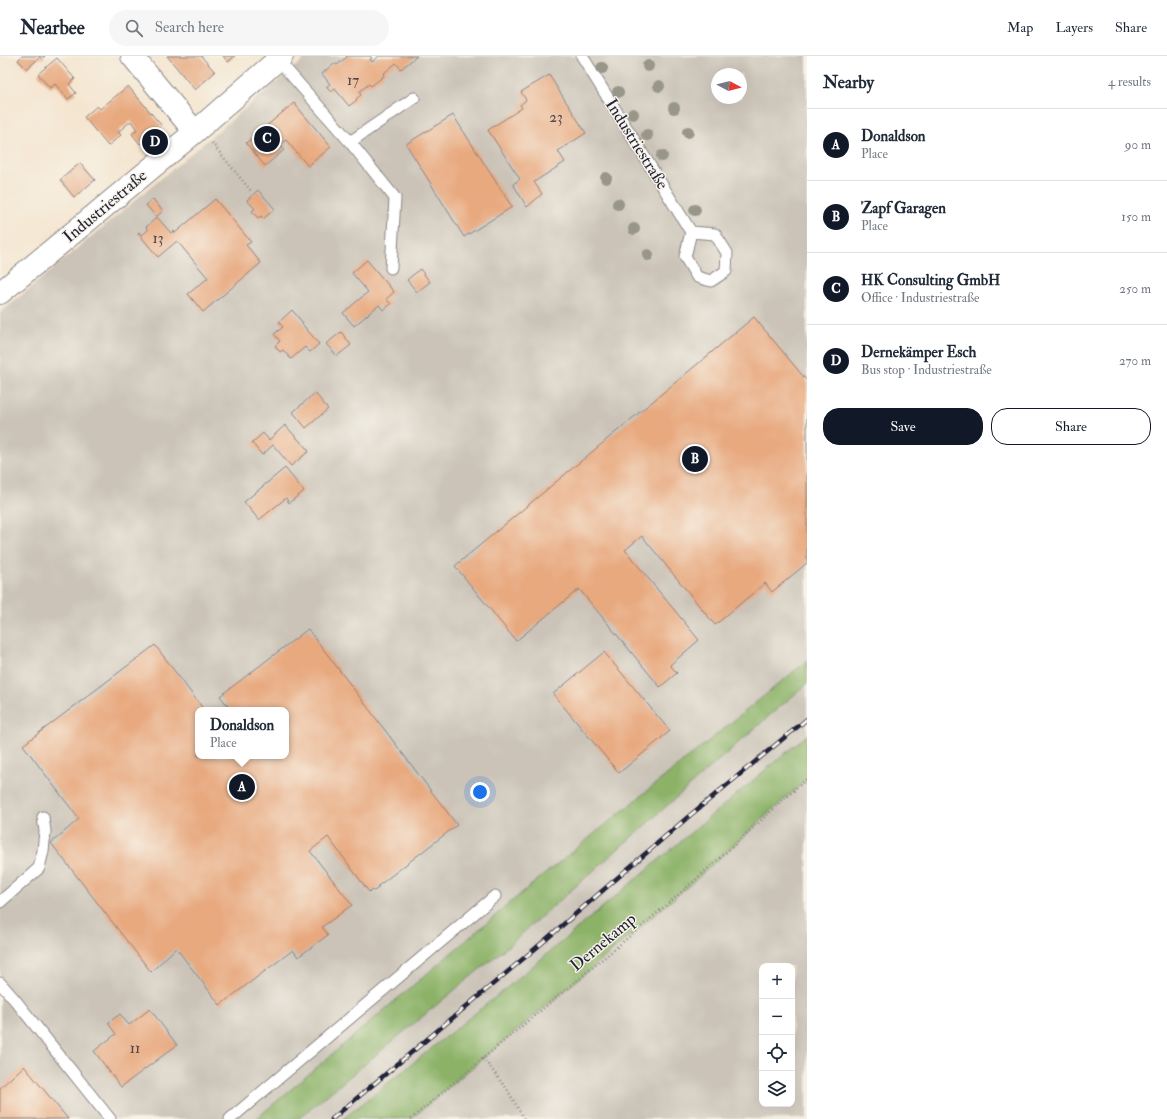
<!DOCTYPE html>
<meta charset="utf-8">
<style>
body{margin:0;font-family:"IM FELL Double Pica",serif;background:#f6f6f7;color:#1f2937}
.controls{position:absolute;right:12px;bottom:12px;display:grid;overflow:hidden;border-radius:8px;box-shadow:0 4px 16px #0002}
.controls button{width:36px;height:36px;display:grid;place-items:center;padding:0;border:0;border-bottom:1px solid #e0e1e3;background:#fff;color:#1f2937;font:20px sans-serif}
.compass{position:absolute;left:711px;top:12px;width:36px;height:36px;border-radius:50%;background:#fff;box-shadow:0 4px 16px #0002;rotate:97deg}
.you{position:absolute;left:480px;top:736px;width:14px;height:14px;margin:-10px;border:3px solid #fff;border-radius:50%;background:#1a73e8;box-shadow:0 0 0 6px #1a73e833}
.badge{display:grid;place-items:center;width:26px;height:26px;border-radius:50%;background:#111827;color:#fff;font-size:13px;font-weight:700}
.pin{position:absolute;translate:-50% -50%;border:2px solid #fff;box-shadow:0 1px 4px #0006}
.popup{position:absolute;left:195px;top:651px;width:94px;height:52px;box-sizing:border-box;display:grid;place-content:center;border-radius:8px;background:#fff;filter:drop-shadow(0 1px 3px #0005);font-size:13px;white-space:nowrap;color:#747a83}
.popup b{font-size:15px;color:#1f2937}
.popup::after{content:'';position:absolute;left:50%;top:100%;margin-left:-8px;border:8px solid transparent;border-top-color:#fff}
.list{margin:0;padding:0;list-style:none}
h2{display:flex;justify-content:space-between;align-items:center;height:52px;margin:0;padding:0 16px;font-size:17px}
h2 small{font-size:13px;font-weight:400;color:#747a83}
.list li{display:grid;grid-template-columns:26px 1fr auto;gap:12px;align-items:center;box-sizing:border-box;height:72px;padding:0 16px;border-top:1px solid #e0e1e3}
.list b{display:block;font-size:15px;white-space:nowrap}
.list p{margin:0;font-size:13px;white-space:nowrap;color:#747a83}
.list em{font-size:13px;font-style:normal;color:#747a83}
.actions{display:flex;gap:8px;padding:12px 16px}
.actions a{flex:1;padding:9px 0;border:1px solid #111827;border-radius:16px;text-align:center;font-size:14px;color:#111827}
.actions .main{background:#111827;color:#fff}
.icon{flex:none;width:22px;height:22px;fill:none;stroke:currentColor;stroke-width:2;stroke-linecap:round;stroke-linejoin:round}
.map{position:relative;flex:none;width:807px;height:1063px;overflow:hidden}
header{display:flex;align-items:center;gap:24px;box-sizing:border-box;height:56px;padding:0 20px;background:#fff;border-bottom:1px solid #e0e1e3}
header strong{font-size:19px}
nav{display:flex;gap:22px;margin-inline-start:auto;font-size:14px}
.search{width:280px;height:36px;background:#f6f6f7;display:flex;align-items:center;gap:10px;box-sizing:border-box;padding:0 14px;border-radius:22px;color:#747a83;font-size:15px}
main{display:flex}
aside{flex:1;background:#fff}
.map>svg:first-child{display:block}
</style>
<header>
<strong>Nearbee</strong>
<div class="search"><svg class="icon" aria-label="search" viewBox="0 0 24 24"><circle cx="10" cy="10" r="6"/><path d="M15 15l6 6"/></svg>Search here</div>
<nav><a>Map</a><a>Layers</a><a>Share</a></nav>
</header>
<main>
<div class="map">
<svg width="807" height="1063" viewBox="0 0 807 1063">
<rect width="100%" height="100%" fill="#f7f3e8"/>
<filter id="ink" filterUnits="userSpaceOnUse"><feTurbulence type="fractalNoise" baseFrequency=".025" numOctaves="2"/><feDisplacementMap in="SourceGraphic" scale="8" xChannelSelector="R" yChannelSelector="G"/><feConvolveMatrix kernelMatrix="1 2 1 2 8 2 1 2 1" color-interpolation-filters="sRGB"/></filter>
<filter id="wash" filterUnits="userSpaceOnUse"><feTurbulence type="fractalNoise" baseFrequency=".012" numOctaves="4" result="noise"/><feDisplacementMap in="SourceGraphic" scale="16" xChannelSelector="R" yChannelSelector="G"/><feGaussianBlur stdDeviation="0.9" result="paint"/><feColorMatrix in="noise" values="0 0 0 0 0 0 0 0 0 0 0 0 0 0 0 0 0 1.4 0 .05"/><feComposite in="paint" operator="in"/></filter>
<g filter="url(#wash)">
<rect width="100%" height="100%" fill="#f4e5cf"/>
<path fill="#cbc3b8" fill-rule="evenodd" d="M308,0H807V605L530,830L256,1063H0V257ZM717,18H741V42H717ZM198,654H286V700H198Z
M807,628V679L503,935L343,1063H298L508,890L770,659Z
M807,722V1063H411L483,1002ZM762,910H792V1048H762Z"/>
<path fill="#8cb267" stroke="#576a51" d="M807,605V628L770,659L508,890L298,1063H256L530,830Z
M807,679V723C772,754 738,786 703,817C608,901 508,980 411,1063H343L503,935Z"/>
<g id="blocks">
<path fill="#e8a97f" d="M22,0H45L42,3L40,1L27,13L18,4Z
M167,0H201L215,16L195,34Z
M223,0H235L228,6Z
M346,0H370L372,2L370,3L372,6L379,0H417L401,13L396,7L383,18L384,20L371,30L369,28L359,36L361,39L356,43L357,44L349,50L335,33L331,36L326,31L330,28L322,18L334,7L337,9L347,1Z
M57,2L75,23L69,28L76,37L68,43L55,28L50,32L38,18Z
M549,19L586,77L558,95L565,106L534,126L542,138L527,151L513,128L520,123L488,74L522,52L520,49L526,44L521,36Z
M128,30L162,70L140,88L132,78L137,74L131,65L118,76L121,79L108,90L84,61L97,50L100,53Z
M294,47L331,91L308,110L286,84L280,89L284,94L265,110L246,87Z
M453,59L512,151L464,181L406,88Z
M80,107L95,124L74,141L60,124Z
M258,134L275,153L263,163L261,160L258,162L252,155L255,153L247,144Z
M153,143L163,155L156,161L146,149Z
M215,143L251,186L246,189L261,207L203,256L188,238L208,222L177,185L158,201L138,177L139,176L142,179L148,174L146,171L157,161L171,177L174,175L175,177Z
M367,204L394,236L386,243L391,248L383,254L379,249L354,270L343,257L368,236L352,217Z
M420,213L430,226L417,236L407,224Z
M292,254L303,267L302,268L319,288L310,296L305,291L291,303L283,294L280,296L275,290L280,285L274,278L283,271L279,266Z
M754,261L807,325V507L772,536L765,527L715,569L642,480L625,494L699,584L670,609L677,617L660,631L579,533L516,585L455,510Z
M341,276L351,289L337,300L326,288Z
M315,337L328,353L306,372L293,356Z
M285,369L309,395L291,410L273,389L262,399L252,387L263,377L269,384Z
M285,412L304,435L289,447L286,442L259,464L244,446Z
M308,573L457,769L378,830V832L374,835L371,834L369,836L328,781L310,795L352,849L322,871L328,879L298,901L293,894L220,949L176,892L151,916L51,787L79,763L23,689L155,589L204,654H198V700H286V654H231L220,640Z
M604,596L670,675L619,717L553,638Z
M150,953L177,989L121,1031L94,995L116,978L108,967L120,958L129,969Z
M24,1010L68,1063H0V1032Z"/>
</g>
</g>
<g filter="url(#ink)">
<use href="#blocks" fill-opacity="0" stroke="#8b8485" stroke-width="1"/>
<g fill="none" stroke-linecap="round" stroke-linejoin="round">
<defs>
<path id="service" d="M582,0L691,176L685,201L697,221L711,225L726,215L727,197L715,178L691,176
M278,4L350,86L414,42
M350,86L395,142L391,212
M0,846L39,812L43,795L45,775L43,761
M0,927L15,944L110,1063
M230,1063L495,840"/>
<path id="minor" d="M132,0L195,76
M0,237L195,76L282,0"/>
</defs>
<use href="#service" stroke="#8b8485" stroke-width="13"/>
<use href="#minor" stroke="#8b8485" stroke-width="24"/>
<path stroke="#8b8485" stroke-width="2.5" stroke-dasharray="1 3" stroke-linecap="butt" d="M212,87L251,135
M483,1002L507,1033L524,1063
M411,1063C508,980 608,901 703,817C738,786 772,754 807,723"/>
<use href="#service" stroke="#fff" stroke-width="11"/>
<use href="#minor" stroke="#fff" stroke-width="22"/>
<defs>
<path id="rail" d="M332,1063L536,892L688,761L807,663"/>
</defs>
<use href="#rail" stroke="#22223b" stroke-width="4.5"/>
<use href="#rail" stroke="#f7f3e8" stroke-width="3" stroke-dasharray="9" stroke-linecap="butt"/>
</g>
<g fill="#989688">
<circle cx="648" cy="10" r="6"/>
<circle cx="602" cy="12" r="6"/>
<circle cx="659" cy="30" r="6"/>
<circle cx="618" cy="36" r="6"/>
<circle cx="674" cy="52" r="6"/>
<circle cx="633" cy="58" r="6"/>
<circle cx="688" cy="76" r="6"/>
<circle cx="647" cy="79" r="6"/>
<circle cx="662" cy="100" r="6"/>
<circle cx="606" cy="122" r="6"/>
<circle cx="618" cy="148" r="6"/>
<circle cx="695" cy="154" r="6"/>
<circle cx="634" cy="173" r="6"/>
<circle cx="648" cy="199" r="6"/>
</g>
</g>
<g text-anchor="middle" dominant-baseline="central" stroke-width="3" stroke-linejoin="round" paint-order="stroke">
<g font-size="15" fill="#54444c">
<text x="353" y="24">17</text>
<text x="556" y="61">23</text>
<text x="158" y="182">13</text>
<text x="135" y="992">11</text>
</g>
<g font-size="17" fill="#22223b" stroke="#f7f3e8">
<text transform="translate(637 88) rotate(58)">Industriestraße</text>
<text transform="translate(105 150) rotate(-40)">Industriestraße</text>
<text transform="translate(603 886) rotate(-40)">Dernekamp</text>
</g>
</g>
</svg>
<div class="controls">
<button>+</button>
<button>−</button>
<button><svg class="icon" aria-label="locate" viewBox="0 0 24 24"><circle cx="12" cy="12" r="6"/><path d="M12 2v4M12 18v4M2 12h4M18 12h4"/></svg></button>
<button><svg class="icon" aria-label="layers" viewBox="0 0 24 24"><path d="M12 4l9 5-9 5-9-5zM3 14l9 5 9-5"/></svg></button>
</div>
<svg class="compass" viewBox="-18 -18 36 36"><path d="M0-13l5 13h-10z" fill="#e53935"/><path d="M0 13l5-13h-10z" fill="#747a83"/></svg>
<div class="you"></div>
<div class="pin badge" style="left:242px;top:731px">A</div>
<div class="popup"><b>Donaldson</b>Place</div>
<div class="pin badge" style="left:695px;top:403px">B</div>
<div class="pin badge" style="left:267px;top:83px">C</div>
<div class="pin badge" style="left:155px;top:86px">D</div>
</div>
<aside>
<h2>Nearby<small>4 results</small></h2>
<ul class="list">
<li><span class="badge">A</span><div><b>Donaldson</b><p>Place</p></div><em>90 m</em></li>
<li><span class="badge">B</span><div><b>Zapf Garagen</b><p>Place</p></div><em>150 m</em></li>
<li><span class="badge">C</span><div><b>HK Consulting GmbH</b><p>Office · Industriestraße</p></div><em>250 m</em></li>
<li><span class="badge">D</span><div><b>Dernekämper Esch</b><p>Bus stop · Industriestraße</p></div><em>270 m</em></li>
</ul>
<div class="actions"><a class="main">Save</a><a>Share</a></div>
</aside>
</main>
